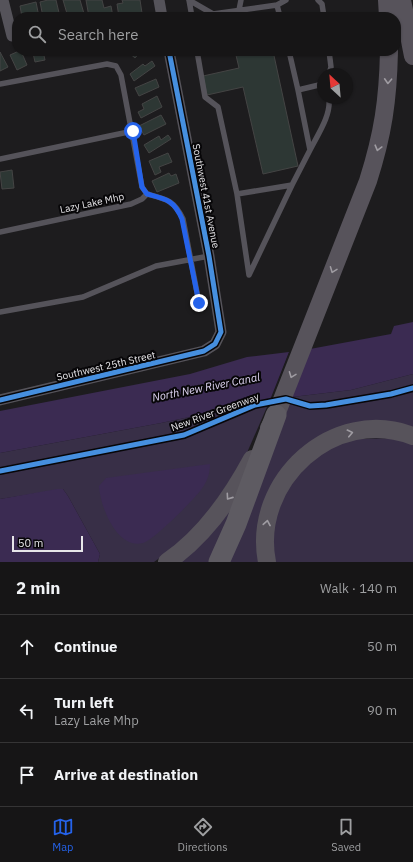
<!DOCTYPE html>
<meta charset="utf-8">
<style>
body{margin:0;font-family:"IBM Plex Sans",sans-serif;background:#1f1e1f;color:#f1f3f6}
.compass{position:absolute;left:317px;top:68px;width:36px;height:36px;border-radius:50%;background:#161516;box-shadow:0 1px 3px #0004;rotate:334deg}
.scale{position:absolute;left:12px;bottom:10px;width:71px;box-sizing:border-box;padding-left:4px;border:2px solid #e7e6e9;border-top:0;font-size:11px;line-height:14px;white-space:nowrap;color:#e7e6e9;-webkit-text-stroke:3px #070608;paint-order:stroke}
.stop{position:absolute;width:12px;height:12px;margin:-9px;border:3px solid #2563eb;border-radius:50%;background:#fff}
.stop.end{background:#2563eb;border-color:#fff;box-shadow:0 1px 4px #0008}
.list{margin:0;padding:0;list-style:none}
h2{display:flex;justify-content:space-between;align-items:center;height:52px;margin:0;padding:0 16px;font-size:17px}
h2 small{font-size:13px;font-weight:400;color:#9e9fa1}
.list li{display:grid;grid-template-columns:26px 1fr auto;gap:12px;align-items:center;box-sizing:border-box;height:64px;padding:0 16px;border-top:1px solid #353435}
.list b{display:block;font-size:15px;white-space:nowrap}
.list p{margin:0;font-size:13px;white-space:nowrap;color:#9e9fa1}
.list em{font-size:13px;font-style:normal;color:#9e9fa1}
.icon{flex:none;width:22px;height:22px;fill:none;stroke:currentColor;stroke-width:2;stroke-linecap:round;stroke-linejoin:round}
.map{position:relative;flex:none;width:413px;height:562px;overflow:hidden}
.search{position:absolute;background:#161516;box-shadow:0 1px 3px #0004;left:12px;right:12px;top:12px;height:44px;display:flex;align-items:center;gap:10px;box-sizing:border-box;padding:0 14px;border-radius:16px;color:#9e9fa1;font-size:15px}
.sheet{height:244px;background:#161516}
nav{display:flex;justify-content:space-around;align-items:center;box-sizing:border-box;height:56px;border-top:1px solid #353435;background:#161516;font-size:11px;color:#9e9fa1}
nav a{display:grid;justify-items:center;gap:2px}
nav .on{color:#2563eb}
.map>svg:first-child{display:block}
</style>
<div class="map">
<svg width="413" height="562" viewBox="0 0 413 562">
<rect width="100%" height="100%" fill="#1d1c1e"/>
<path fill="#382f47" d="M413,374V427L401,424L297,454L264,562H225L292,397L351,390Z
M270,400L246,455L208,514L176,546L154,562H98L100,554L68,496L63,489L0,499V453L161,423Z
M413,438V562H273L270,535L288,479L338,439Z
M237,494L212,562H171Z"/>
<path fill="#3b2b52" d="M413,322V374L351,390L292,397L310,349L391,334L394,326Z
M289,352L270,400L161,423L0,453V411L190,374L247,357Z
M210,464C210,472 208,480 203,487C197,497 154,540 143,543C117,550 100,506 99,486L106,478Z
M57,489H63L68,496L100,554L98,562H0V499Z"/>
<path fill="#1d1c1e" d="M290,350L291,353L272,400L270,402Z"/>
<path fill="#2d3734" stroke="#444" d="M48,0H56L60,17H43L40,2Z
M63,0H80L85,17H68Z
M86,0H102L104,8L111,6L113,17H89Z
M122,0H140L142,13L119,17L117,4L123,3Z
M36,2L39,17H22L20,6Z
M19,51H21L27,65L17,70L10,55Z
M38,51H43L45,60L35,62L33,53Z
M92,51H101V53H92Z
M130,51H141L135,58L128,52Z
M235,51H273L298,166L263,174L243,87L207,95L203,76L239,68Z
M0,52L8,67L0,71Z
M152,61L155,66L134,81L130,74L143,64L145,66Z
M156,79L159,87L139,96L135,88Z
M157,96L162,107L141,118L138,112L144,109L142,104Z
M161,115L166,124L144,135L139,126Z
M168,135L171,139L149,153L144,145L159,136L161,140Z
M168,153L172,162L159,167L161,172L155,175L149,161Z
M12,170L14,188L2,189L0,172Z
M169,173L171,176L176,174L179,183L157,192L152,181Z"/>
<g fill="none" stroke-linecap="round" stroke-linejoin="round">
<path stroke="#55535a" stroke-width="5.5" d="M189,0L213,14L277,5L286,0
M189,0L192,17
M318,0L322,4L324,17
M277,5L280,17
M239,10L241,0
M197,51L205,97L218,107L237,194L292,185L310,150L298,90L323,84
M289,51L298,90
M329,51L331,67L329,74
M0,84L107,64L116,66L121,75L142,187L147,194
M310,150C318,134 331,116 329,98
M0,159L133,131
M237,194L249,275L292,185
M0,232L131,204L142,199L147,194C166,199 174,200 183,219L199,303
M0,312L83,297L156,266L209,256"/>
<path stroke="#55535a" stroke-width="11" d="M3,0L12,36
M159,0L162,17
M0,400L204,351L215,344L221,332L209,256L169,51"/>
<path stroke="#57535b" stroke-width="18" d="M387,0L388,17
M402,0L413,56
M269,428L276,415L368,181C383,134 388,100 389,51
M167,562C204,537 231,498 252,459
M267,562C251,481 334,405 413,436"/>
<path stroke="#5e5b62" stroke-width="21" d="M219,562L236,524L276,415"/>
<defs>
<path id="cycleway" d="M0,400L204,351L215,344L221,332L209,256L169,51
M0,471L184,435L255,405L286,399L310,406L326,405L391,394L413,388"/>
</defs>
<use href="#cycleway" stroke="#070608" stroke-width="8"/>
<use href="#cycleway" stroke="#468fdf" stroke-width="5"/>
</g>
<defs><path id="oneway-chevron" d="M-2-3.5L2.5 0L-2 3.5" fill="none" stroke-width="1.6" stroke-linecap="round" stroke-linejoin="round"/></defs>
<g stroke="#9f9ca2">
<use href="#oneway-chevron" transform="translate(388 81) rotate(93)"/>
<use href="#oneway-chevron" transform="translate(378 148) rotate(105)"/>
<use href="#oneway-chevron" transform="translate(333 270) rotate(111)"/>
<use href="#oneway-chevron" transform="translate(292 375) rotate(111)"/>
<use href="#oneway-chevron" transform="translate(350 433) rotate(-13)"/>
<use href="#oneway-chevron" transform="translate(229 497) rotate(125)"/>
<use href="#oneway-chevron" transform="translate(267 523) rotate(-80)"/>
</g>
<g fill="none" stroke-linecap="round" stroke-linejoin="round">
<path stroke="#2563eb" stroke-width="5" d="M133,131L142,187L147,194C166,199 174,200 182,219L199,303"/>
</g>
<g text-anchor="middle" dominant-baseline="central" stroke-width="4" stroke-linejoin="round" paint-order="stroke">
<g font-size="10" fill="#e7e6e9" stroke="#070608">
<text transform="translate(206 196) rotate(79)">Southwest 41st Avenue</text>
<text transform="translate(92 203) rotate(-12)">Lazy Lake Mhp</text>
<text transform="translate(106 366) rotate(-13)">Southwest 25th Street</text>
<text transform="translate(215 412) rotate(-20)">New River Greenway</text>
</g>
<g font-size="11" font-style="italic" fill="#e0d6f4" stroke="#070608">
<text transform="translate(206 387) rotate(-11)">North New River Canal</text>
</g>
</g>
</svg>
<svg class="compass" viewBox="-18 -18 36 36"><path d="M0-13l5 13h-10z" fill="#e53935"/><path d="M0 13l5-13h-10z" fill="#9e9fa1"/></svg>
<div class="scale">50 m</div>
<div class="stop" style="left:133px;top:131px"></div>
<div class="stop end" style="left:199px;top:303px"></div>
<div class="search"><svg class="icon" aria-label="search" viewBox="0 0 24 24"><circle cx="10" cy="10" r="6"/><path d="M15 15l6 6"/></svg>Search here</div>
</div>
<section class="sheet">
<h2>2 min<small>Walk · 140 m</small></h2>
<ul class="list">
<li><svg class="icon" aria-label="ahead" viewBox="0 0 24 24"><path d="M12 20V5M6 11l6-6 6 6"/></svg><div><b>Continue</b></div><em>50 m</em></li>
<li><svg class="icon" aria-label="left" viewBox="0 0 24 24"><path d="M17 20v-9H6M10 6l-5 5 5 5"/></svg><div><b>Turn left</b><p>Lazy Lake Mhp</p></div><em>90 m</em></li>
<li><svg class="icon" aria-label="arrive" viewBox="0 0 24 24"><path d="M6 21V4h12l-3 4 3 4H6"/></svg><div><b>Arrive at destination</b></div></li>
</ul>
</section>
<nav>
<a class="on"><svg class="icon" aria-label="map" viewBox="0 0 24 24"><path d="M3 6l6-2 6 2 6-2v14l-6 2-6-2-6 2zM9 4v14M15 6v14"/></svg>Map</a>
<a><svg class="icon" aria-label="directions" viewBox="0 0 24 24"><path d="M12 3l9 9-9 9-9-9zM9 14v-3h6M13 9l2 2-2 2"/></svg>Directions</a>
<a><svg class="icon" aria-label="saved" viewBox="0 0 24 24"><path d="M7 4h10v16l-5-4-5 4z"/></svg>Saved</a>
</nav>
